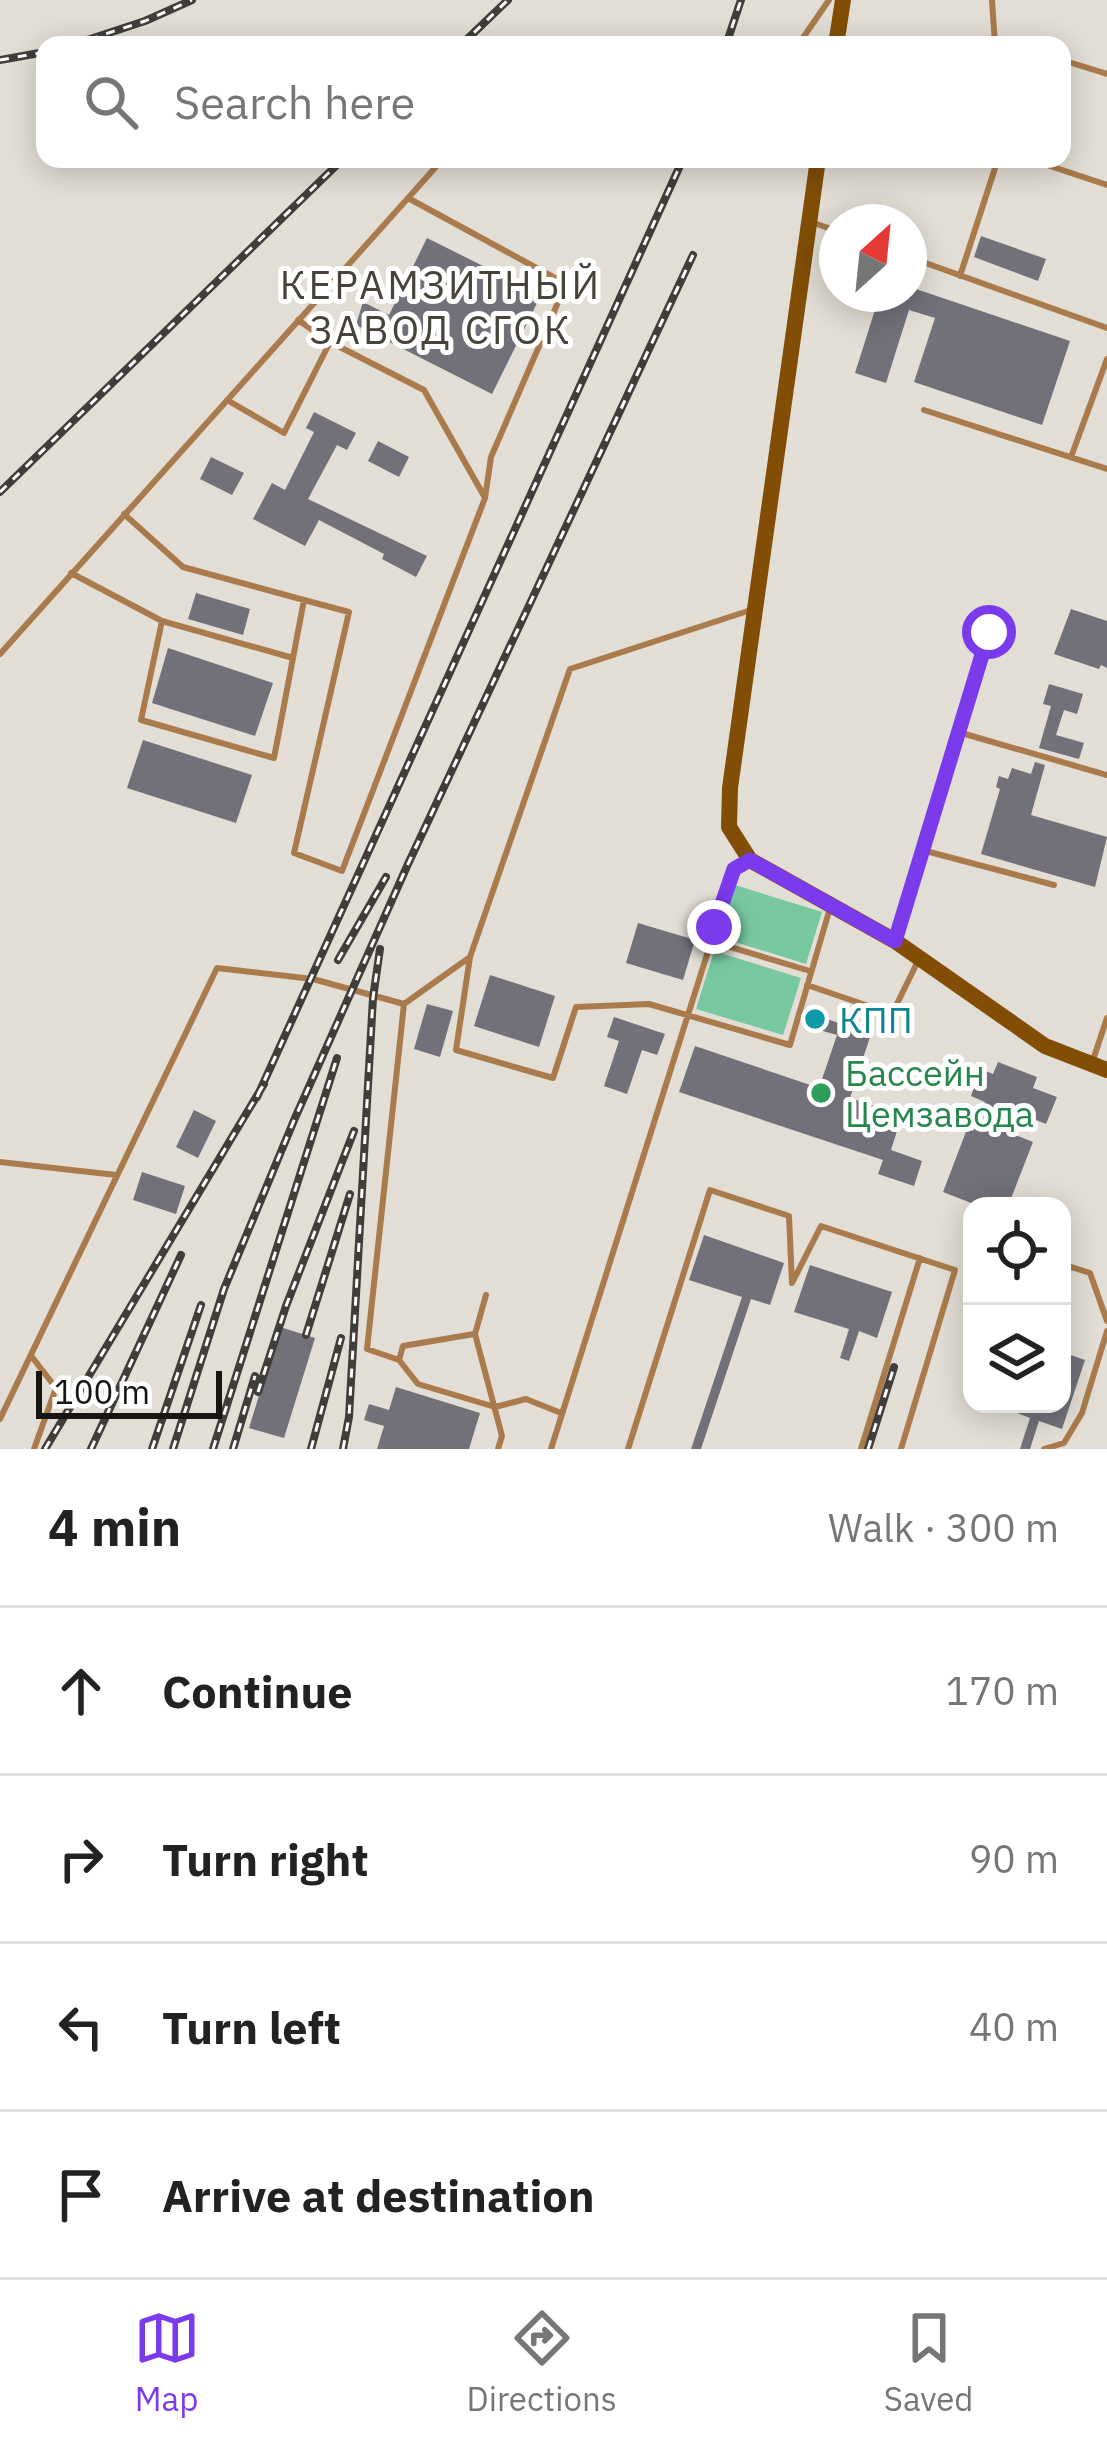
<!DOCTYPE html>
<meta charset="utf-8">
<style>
body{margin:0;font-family:"IBM Plex Sans",sans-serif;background:#f2f2f2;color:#222}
.controls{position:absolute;right:36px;bottom:36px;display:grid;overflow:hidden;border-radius:24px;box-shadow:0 6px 30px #0003}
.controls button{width:108px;height:108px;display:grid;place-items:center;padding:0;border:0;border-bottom:3px solid #e0e0e0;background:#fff;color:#222;font:60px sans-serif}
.compass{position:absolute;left:819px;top:204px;width:108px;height:108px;border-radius:50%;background:#fff;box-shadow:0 6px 30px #0003;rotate:27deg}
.scale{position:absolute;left:36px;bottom:30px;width:186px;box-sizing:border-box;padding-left:12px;border:6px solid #171512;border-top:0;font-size:33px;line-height:42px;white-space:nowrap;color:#171512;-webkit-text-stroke:9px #fff;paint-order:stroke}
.stop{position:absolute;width:36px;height:36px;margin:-27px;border:9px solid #7c3aed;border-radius:50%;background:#fff}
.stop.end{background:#7c3aed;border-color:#fff;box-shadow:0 3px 12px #0008}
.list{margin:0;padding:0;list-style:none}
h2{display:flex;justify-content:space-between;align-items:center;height:156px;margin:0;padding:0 48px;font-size:51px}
h2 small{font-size:39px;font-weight:400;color:#767676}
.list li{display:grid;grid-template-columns:78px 1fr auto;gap:36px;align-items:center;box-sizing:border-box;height:168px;padding:0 48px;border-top:3px solid #e0e0e0}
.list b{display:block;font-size:45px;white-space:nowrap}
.list em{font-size:39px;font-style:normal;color:#767676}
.icon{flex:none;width:66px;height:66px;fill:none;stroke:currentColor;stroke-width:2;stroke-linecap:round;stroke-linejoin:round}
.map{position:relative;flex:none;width:1107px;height:1449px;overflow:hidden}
.search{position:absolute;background:#fff;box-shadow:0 6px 30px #0003;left:36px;right:36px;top:36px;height:132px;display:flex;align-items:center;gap:30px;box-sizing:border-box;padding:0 42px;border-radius:24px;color:#767676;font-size:45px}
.sheet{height:828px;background:#fff}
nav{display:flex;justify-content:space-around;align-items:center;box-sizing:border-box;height:168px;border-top:3px solid #e0e0e0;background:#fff;font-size:33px;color:#767676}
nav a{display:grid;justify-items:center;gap:6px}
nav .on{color:#7c3aed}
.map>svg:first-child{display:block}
</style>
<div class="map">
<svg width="1107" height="1449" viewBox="0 0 1107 1449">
<rect width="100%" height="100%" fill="#e2ded5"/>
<path fill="#77c79f" d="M735,885L822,912L806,964L719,937Z
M714,951L801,978L783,1035L696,1009Z"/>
<path fill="#727079" d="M981,236L1046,259L1038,281L974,257Z
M427,238L541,295L492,394L356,325L363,302L389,315Z
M909,272L920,276L916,289L1070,341L1042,425L914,382L935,318L909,310L886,383L855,373L880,294H909Z
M314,412L356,433L347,450L337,445L308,499L427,556L416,577L382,559L384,554L319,520L305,546L253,519L272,483L285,490L314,432L306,428Z
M378,441L409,457L399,477L368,461Z
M211,457L244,473L232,495L200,479Z
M196,593L250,609L243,635L188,619Z
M1071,609L1107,621V668L1101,665L1099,669L1054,654Z
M168,648L273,683L255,736L152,703Z
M1049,684L1083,694L1077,714L1064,710L1056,735L1084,743L1079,759L1039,748L1051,706L1043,704Z
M143,740L252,775L236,823L127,788Z
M1035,762L1045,765L1031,815L1107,837L1095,887L981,854L1000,789L996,787L999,776L1008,779L1012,768L1031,774Z
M638,923L695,940L683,980L626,963Z
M490,975L555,996L539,1047L474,1026Z
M427,1004L453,1011L440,1057L414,1049Z
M809,1008L826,1013L824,1018L871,1034L850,1098L902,1115L891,1150L922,1161L914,1186L878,1174L883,1160L679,1092L695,1046L819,1088L837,1035L805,1026Z
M614,1017L665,1034L657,1055L642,1050L627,1094L604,1086L619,1041L607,1037Z
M998,1062L1037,1077L1033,1088L1057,1097L1046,1124L1006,1108L998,1128L1033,1142L1008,1206H979L943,1192L967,1129L973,1131L985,1102L971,1096L981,1069L993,1074Z
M194,1110L216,1121L198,1158L176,1147Z
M142,1172L185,1186L176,1214L133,1200Z
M704,1235L784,1263L770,1305L751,1299L701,1449H691L742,1297L689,1280Z
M810,1265L892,1292L877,1338L859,1331L849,1361L840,1358L849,1329L794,1312Z
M280,1327L315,1338L284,1438L249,1428Z
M1062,1352L1085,1360L1062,1429L1039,1421L1030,1449H1020L1030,1418L994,1404H1062Z
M396,1387L480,1413L469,1449H377L384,1426L364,1420L369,1404L389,1410Z"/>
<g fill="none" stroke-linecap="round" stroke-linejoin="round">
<path stroke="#a97b4c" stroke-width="6" d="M992,0L995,45
M997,39L1016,45
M798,45L829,0
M1062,60L1107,74
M1029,159L1107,185
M811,222L837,231
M909,257L1107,328
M960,276L998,159
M298,320L330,342L424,390L484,496
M227,400L284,433L330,342
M924,410L1107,469
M1071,457L1107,359
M71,573L162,621L141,720L274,758L304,600L183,567L124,514
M304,600L349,612L294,853L342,871L485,498L491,457L566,284L408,198
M162,621L293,658
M0,654L443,159
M958,732L1107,775
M922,850L1054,885
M896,937L989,632
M710,941L810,971
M470,957L456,1050L553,1078L576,1007L649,1004L790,1045L830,908
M807,985L892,1014L917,963
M404,1004L367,1349L399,1360L418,1384L495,1407L526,1399L561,1413
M1093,1060L1107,1018
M0,1162L116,1175
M1062,1264L1090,1273L1107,1321
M486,1295L475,1334L502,1436L498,1449
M32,1357L56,1388L34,1449
M399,1360L403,1346L474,1334
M0,1419L217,968L313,979L404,1004L470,957L570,669L751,610
M551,1449L734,869L750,860
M628,1449L710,1190L789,1216L792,1283L821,1226L955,1270L901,1449
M861,1449L920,1258
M1044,1449L1064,1443L1082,1413L1107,1331"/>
<path stroke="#824e06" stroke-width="16" d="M836,45L843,0
M818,159L730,788L729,827L750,860L895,941L1045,1046L1107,1070"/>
<defs>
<path id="rail" d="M72,45L145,21L192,0
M461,45L508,0
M726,45L741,0
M0,60L45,52
M0,492L343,159
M338,960L386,877
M257,1097L683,159
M306,1335L350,1194
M258,1392L286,1306L354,1131
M45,1449L264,1084
M91,1449L181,1255
M152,1449L201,1305
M173,1449L224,1289L295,1118L408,864L693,255
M213,1449L337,1058
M233,1449L255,1376
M311,1449L341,1338
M343,1449L349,1417L373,998L380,949
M868,1449L894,1367"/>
</defs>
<use href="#rail" stroke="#403e3a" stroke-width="8"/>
<use href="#rail" stroke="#fff" stroke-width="3" stroke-dasharray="9" stroke-linecap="butt"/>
</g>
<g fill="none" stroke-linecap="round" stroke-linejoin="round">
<path stroke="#7c3aed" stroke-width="15" d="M714,927L734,869L750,860L895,941L989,632"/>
</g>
<circle fill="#0f9aa8" stroke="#fff" stroke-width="4.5" cx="815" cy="1019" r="12"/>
<circle fill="#2e9e5b" stroke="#fff" stroke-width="4.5" cx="821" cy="1093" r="12"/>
<g text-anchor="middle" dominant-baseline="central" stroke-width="10" stroke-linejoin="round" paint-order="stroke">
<g font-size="36" fill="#0d838f" stroke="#fff" text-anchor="start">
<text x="839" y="1019">КПП</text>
</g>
<g font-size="36" fill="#27864d" stroke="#fff" text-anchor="start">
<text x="845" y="1072">Бассейн<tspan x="845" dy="41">Цемзавода</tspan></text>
</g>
<g font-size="39" letter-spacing="3" fill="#47433b" stroke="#fff">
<text x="441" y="284">КЕРАМЗИТНЫЙ<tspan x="441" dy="45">ЗАВОД СГОК</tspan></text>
</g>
</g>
</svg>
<div class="controls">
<button><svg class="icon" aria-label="locate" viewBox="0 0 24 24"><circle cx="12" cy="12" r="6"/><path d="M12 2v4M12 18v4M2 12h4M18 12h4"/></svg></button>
<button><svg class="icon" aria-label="layers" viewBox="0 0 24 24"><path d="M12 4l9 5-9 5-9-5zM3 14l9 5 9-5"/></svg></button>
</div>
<svg class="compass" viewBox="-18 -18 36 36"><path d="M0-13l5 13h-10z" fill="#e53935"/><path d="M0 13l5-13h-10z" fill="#767676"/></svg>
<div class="scale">100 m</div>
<div class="stop" style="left:989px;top:632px"></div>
<div class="stop end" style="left:714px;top:927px"></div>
<div class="search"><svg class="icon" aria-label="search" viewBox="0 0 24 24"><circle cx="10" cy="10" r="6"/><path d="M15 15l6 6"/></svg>Search here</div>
</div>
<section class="sheet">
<h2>4 min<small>Walk · 300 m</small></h2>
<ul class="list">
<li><svg class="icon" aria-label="ahead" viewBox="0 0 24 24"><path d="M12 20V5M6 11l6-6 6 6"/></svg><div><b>Continue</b></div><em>170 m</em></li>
<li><svg class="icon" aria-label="right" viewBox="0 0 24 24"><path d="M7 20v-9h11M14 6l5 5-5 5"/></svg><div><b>Turn right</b></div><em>90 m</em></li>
<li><svg class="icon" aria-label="left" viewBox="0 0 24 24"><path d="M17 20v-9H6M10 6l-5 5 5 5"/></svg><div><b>Turn left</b></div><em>40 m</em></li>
<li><svg class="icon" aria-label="arrive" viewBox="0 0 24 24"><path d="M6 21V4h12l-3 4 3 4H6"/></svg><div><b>Arrive at destination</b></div></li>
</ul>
</section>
<nav>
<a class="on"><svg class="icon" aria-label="map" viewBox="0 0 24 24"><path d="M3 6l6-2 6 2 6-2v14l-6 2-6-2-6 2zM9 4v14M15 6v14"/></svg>Map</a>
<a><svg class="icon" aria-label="directions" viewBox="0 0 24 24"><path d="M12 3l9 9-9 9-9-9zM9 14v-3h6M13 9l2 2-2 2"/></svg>Directions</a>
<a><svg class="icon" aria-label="saved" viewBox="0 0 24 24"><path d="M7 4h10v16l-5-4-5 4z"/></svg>Saved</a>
</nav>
